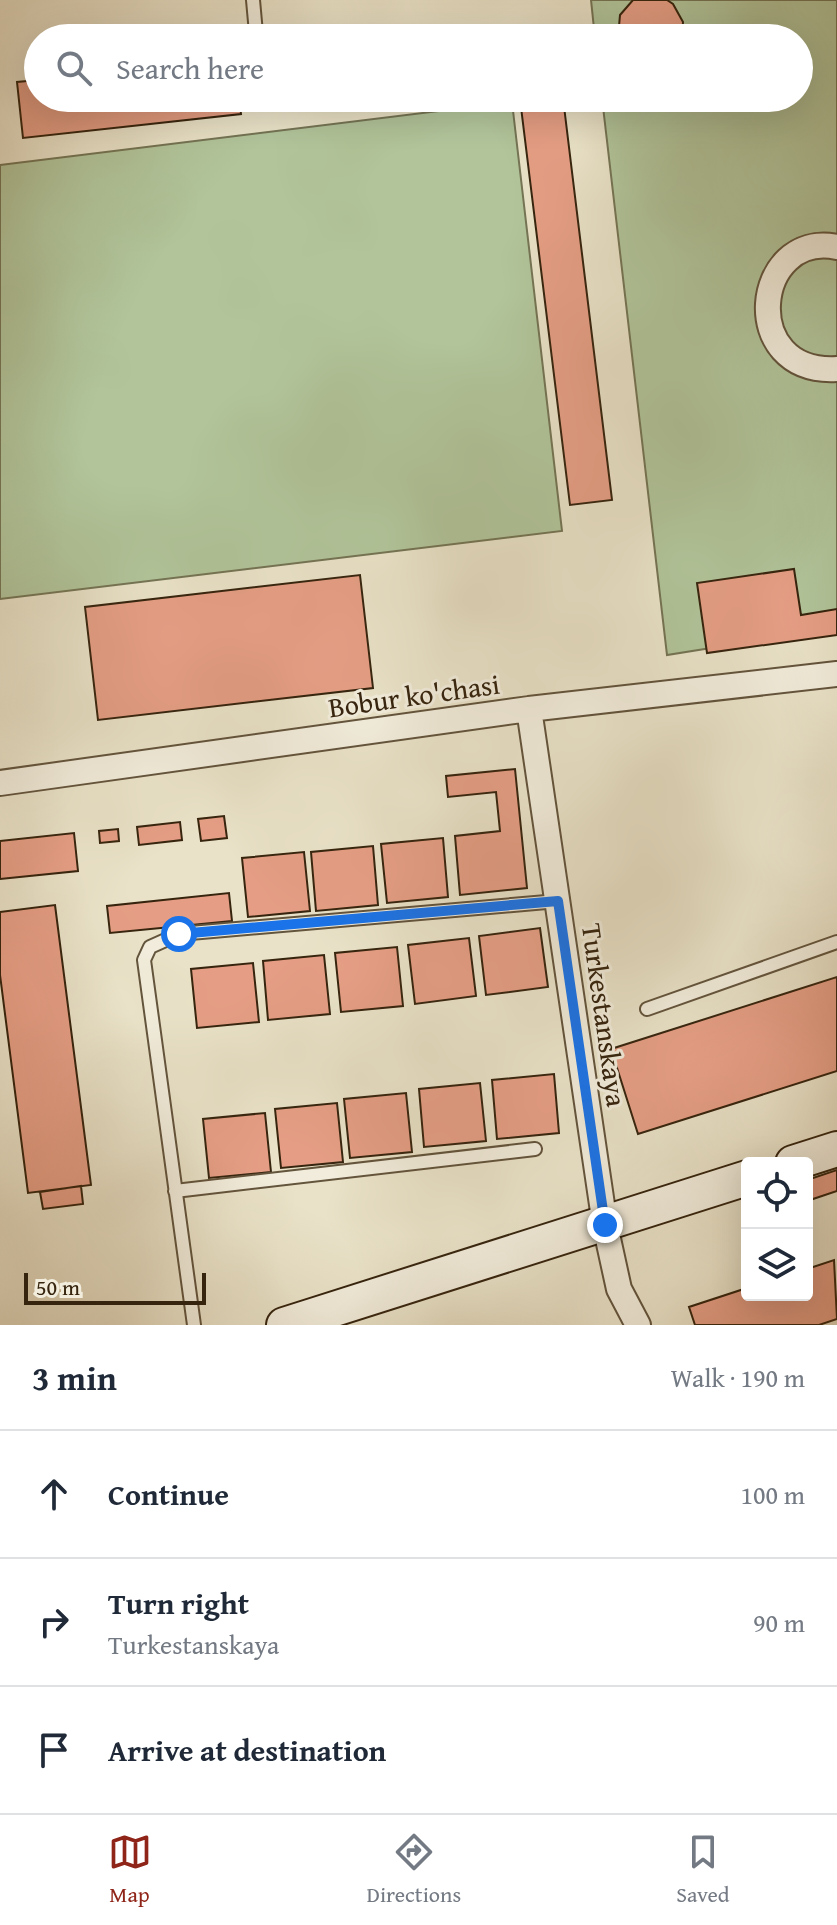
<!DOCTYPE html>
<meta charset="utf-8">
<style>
body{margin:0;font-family:"Gentium Book Plus",serif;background:#f2f2f3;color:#1f2937}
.controls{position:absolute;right:24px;bottom:24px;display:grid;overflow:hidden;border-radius:8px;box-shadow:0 8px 32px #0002}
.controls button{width:72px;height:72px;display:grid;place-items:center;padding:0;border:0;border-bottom:2px solid #e0e1e3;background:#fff;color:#1f2937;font:40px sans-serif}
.scale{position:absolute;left:24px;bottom:20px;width:182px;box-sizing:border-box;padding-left:8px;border:4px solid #36240e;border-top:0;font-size:22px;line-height:28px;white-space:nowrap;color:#36240e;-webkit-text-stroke:6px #f1ecdb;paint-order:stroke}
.stop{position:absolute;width:24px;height:24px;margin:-18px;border:6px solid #1a73e8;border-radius:50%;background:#fff}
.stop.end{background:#1a73e8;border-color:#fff;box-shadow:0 2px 8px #0008}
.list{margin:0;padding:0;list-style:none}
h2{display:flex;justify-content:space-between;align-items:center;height:104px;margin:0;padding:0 32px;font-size:34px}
h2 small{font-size:26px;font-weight:400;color:#747a83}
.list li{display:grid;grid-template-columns:52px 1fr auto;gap:24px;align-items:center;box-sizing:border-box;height:128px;padding:0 32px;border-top:2px solid #e0e1e3}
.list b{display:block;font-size:30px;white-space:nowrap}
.list p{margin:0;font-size:26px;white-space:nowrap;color:#747a83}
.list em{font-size:26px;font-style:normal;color:#747a83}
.icon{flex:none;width:44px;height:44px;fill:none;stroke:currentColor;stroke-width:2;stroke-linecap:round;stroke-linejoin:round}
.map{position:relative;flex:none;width:837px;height:1325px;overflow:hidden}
.search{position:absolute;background:#fff;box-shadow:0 8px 32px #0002;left:24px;right:24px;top:24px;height:88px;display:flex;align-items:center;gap:20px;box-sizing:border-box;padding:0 28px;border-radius:44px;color:#747a83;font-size:30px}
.sheet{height:488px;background:#fff}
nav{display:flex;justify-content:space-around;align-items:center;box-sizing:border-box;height:112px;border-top:2px solid #e0e1e3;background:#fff;font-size:22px;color:#747a83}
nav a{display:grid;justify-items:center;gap:4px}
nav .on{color:#8f2418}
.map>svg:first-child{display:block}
</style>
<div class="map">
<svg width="837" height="1325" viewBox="0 0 837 1325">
<rect width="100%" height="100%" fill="#e9e2c8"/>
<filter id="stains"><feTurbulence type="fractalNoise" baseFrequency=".0025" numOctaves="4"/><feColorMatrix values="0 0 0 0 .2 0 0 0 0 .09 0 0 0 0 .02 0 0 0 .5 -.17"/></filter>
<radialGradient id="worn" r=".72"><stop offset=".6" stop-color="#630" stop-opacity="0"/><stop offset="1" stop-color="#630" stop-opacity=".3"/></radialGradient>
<path fill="#b1c49a" stroke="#747454" stroke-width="2" d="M591,0H837V628L667,655L602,98H799V38H595Z
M512,102L562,531L0,599V165Z"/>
<path fill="#e59e85" stroke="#36240e" stroke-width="2" d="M633,0H667L673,4L683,22L682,38H618L620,15Z
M493,31L494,38H432Z
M38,80V98H239L241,114L23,138L17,82Z
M280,98H396L281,110Z
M563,98L612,500L570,505L520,99Z
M794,569L801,615L837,609V635L707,653L697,583Z
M360,575L373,688L98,720L85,607Z
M515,769L527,888L460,895L455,836L500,831L496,792L448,797L446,776Z
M224,816L227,838L201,841L198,819Z
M180,822L182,840L139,845L137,827Z
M118,829L119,841L100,843L99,831Z
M74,833L78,871L0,879V841Z
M443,838L448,897L387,903L381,844Z
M373,846L378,905L316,911L311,852Z
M304,852L310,911L248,917L242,858Z
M229,893L232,921L110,933L107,906Z
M55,905L91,1185L28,1193L0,975V912Z
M540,928L548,987L486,995L479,936Z
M469,938L476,996L415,1004L408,945Z
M397,947L403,1006L341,1012L335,953Z
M324,955L330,1014L268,1020L263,961Z
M253,963L259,1022L197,1028L191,969Z
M837,977V1071L638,1134L611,1049Z
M554,1074L559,1133L497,1139L492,1080Z
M480,1083L486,1141L424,1147L419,1089Z
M406,1093L412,1152L350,1158L344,1099Z
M337,1103L343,1162L281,1168L275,1109Z
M265,1113L271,1172L209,1178L203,1119Z
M837,1170V1191L807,1201V1180Z
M81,1186L83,1204L43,1209L40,1192Z
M834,1260L837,1319L819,1325H695L689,1307L747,1288V1295H807V1269Z"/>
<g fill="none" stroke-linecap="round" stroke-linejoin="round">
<defs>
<path id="lane" d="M253,0L256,33
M647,1009L837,942
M175,1191L535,1149
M194,1325L144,960L150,947L179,934L558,901"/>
<path id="street" d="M837,247C753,230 737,375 837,369
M529,709L605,1225L619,1289L638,1325
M0,783L529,709L837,674"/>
<path id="secondary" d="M793,1163L837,1149
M284,1325L747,1178"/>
</defs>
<use href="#lane" stroke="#63543c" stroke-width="16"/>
<use href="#street" stroke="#63543c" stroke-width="28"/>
<use href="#secondary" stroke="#36240e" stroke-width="38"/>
<use href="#lane" stroke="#f1ecdb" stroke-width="12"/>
<use href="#street" stroke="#f1ecdb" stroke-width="24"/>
<use href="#secondary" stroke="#f1ecdb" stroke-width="34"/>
</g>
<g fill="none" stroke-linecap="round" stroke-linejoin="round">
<path stroke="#1a73e8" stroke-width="10" d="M179,934L558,901L605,1225"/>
</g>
<g text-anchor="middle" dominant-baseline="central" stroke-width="6" stroke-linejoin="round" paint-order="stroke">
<g font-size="28" fill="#36240e" stroke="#f1ecdb">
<text transform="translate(414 695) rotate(-8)">Bobur ko'chasi</text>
<text transform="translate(605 1015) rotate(82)">Turkestanskaya</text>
</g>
</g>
<rect width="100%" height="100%" filter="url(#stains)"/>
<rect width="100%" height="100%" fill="url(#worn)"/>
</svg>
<div class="controls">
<button><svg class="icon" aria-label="locate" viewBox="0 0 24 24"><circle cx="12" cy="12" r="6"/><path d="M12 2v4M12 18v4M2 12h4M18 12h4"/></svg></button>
<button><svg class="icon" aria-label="layers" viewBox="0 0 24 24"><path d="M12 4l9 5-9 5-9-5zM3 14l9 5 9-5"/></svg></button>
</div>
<div class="scale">50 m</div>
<div class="stop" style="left:179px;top:934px"></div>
<div class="stop end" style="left:605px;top:1225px"></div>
<div class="search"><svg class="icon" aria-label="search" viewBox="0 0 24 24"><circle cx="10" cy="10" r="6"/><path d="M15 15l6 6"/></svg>Search here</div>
</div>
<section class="sheet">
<h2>3 min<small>Walk · 190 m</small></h2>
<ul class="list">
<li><svg class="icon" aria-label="ahead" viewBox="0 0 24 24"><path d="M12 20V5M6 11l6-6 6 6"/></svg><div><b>Continue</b></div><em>100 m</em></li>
<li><svg class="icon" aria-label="right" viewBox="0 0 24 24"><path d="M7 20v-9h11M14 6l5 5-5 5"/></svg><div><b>Turn right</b><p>Turkestanskaya</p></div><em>90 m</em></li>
<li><svg class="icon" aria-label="arrive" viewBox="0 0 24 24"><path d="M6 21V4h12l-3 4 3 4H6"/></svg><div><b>Arrive at destination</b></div></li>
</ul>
</section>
<nav>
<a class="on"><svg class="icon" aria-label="map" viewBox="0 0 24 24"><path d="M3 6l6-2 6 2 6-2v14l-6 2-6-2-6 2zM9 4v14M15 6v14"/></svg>Map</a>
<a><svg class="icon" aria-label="directions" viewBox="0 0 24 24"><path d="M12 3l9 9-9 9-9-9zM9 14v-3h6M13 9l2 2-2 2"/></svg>Directions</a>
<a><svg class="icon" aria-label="saved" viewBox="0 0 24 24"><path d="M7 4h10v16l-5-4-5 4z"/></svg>Saved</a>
</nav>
